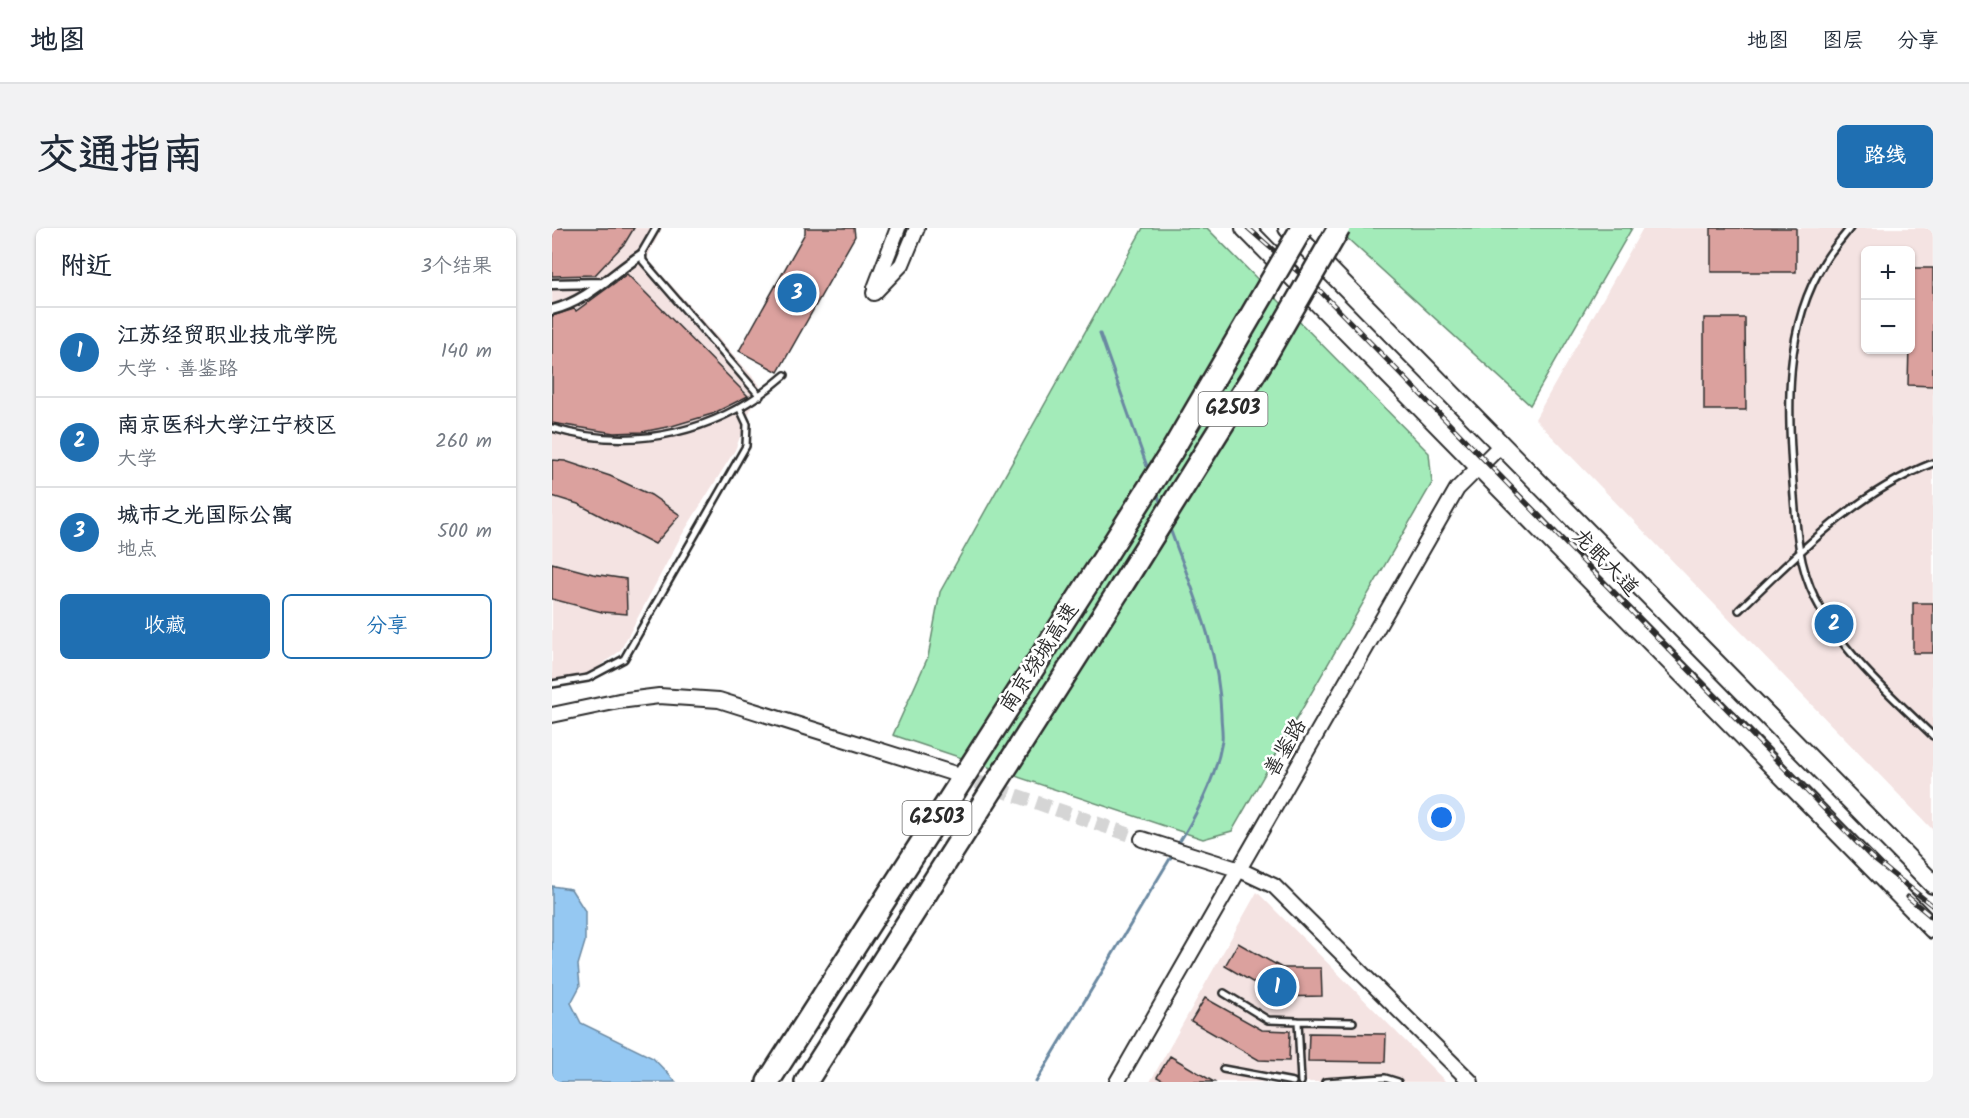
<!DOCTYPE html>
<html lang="zh">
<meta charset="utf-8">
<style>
body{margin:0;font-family:Kalam,"LXGW WenKai TC",sans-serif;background:#f2f2f3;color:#1f2937}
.controls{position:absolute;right:18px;top:18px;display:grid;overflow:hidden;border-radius:9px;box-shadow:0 2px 4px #0004}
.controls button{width:54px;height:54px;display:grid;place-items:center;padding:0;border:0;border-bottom:2px solid #e0e1e3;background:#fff;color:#1f2937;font:30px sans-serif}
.you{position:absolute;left:890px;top:590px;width:21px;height:21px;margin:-15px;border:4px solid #fff;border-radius:50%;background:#1a73e8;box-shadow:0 0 0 9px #1a73e833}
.badge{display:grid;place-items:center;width:39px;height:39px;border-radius:50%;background:#1f6fb2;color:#fff;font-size:20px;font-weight:700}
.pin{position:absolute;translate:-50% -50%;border:3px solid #fff;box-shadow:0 2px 6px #0006}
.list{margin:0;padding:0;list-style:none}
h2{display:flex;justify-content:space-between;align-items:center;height:78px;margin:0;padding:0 24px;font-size:26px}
h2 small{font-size:20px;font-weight:400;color:#747a83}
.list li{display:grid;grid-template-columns:39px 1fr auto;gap:18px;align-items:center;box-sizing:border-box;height:90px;padding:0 24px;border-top:2px solid #e0e1e3}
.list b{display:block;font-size:22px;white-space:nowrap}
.list p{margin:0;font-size:20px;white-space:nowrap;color:#747a83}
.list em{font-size:20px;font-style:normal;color:#747a83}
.actions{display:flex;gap:12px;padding:18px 24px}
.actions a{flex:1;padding:14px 0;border:2px solid #1f6fb2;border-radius:9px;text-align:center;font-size:21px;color:#1f6fb2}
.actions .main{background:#1f6fb2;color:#fff}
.map{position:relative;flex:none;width:1381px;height:854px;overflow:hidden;border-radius:9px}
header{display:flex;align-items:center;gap:36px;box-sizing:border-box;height:84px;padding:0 30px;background:#fff;border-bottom:2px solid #e0e1e3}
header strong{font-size:28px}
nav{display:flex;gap:33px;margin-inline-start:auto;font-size:21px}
.intro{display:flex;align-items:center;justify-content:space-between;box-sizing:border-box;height:144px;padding:0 36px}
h1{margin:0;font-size:42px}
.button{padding:15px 27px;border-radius:9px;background:#1f6fb2;color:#fff;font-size:21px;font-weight:700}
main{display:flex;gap:36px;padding:0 36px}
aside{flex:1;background:#fff;border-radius:9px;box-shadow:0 2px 4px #0004}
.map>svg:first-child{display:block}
</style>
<header>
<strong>地图</strong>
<nav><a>地图</a><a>图层</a><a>分享</a></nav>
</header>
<div class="intro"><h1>交通指南</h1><a class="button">路线</a></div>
<main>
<aside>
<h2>附近<small>3个结果</small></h2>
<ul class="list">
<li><span class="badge">1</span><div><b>江苏经贸职业技术学院</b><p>大学 · 善鉴路</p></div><em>140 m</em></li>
<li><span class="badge">2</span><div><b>南京医科大学江宁校区</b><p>大学</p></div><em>260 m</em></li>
<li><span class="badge">3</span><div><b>城市之光国际公寓</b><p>地点</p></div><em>500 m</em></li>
</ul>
<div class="actions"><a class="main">收藏</a><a>分享</a></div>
</aside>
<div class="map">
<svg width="1381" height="854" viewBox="0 0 1381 854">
<rect width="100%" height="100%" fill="#fff"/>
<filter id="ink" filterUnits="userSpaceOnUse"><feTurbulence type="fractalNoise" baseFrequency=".0167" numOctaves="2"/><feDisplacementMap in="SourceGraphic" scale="12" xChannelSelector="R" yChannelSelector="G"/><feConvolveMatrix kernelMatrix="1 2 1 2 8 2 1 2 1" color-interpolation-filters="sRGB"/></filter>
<g filter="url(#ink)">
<path fill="#f4e3e2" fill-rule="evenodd" d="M0,0H110L95,30L208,157L183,222L128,310L68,423L38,445L0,452Z
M1091,0H1381V602L983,191ZM1314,22H1358V122H1314Z
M705,664L894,854H598Z"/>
<path fill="#a3ebb9" stroke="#678b72" stroke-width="1.5" d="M591,0H655L877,225L880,255L680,603L651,611L341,507L376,429L388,364Z
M784,0H1080L978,177Z"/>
<path fill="#95c8f2" stroke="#6b89a2" stroke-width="1.5" d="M0,658L19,661L33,683V714L26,737L28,758L19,775L29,795L101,830L124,854H0Z"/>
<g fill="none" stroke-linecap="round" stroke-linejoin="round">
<path stroke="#6b89a2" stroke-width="3" d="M548,106L597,244
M605,264L609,277
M617,298C639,359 667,419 669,486C669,495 671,505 670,513C664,549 644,588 625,618
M484,854L622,624"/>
</g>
<path fill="#dba19e" stroke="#2b2b2b" stroke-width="1.5" d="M0,0H82L73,15L43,47L0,48Z
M253,0H302L303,8L226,144L187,123L253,5Z
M1159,0H1244V44H1159Z
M1359,40H1381V158L1356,157Z
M75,46L196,168L160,186L120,198L90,204L62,205L0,195V88L22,81L24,83Z
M1152,90H1193L1194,182H1152Z
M0,232L13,233L58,248L99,267L128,287L103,316L26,276L0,268Z
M0,335L41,346L74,351L75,386L50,384L0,371Z
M1361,375H1381V425H1361Z
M686,715L730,740H769L770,768L726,769L673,738Z
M653,770L710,802L738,803L737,833L707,832L639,793Z
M757,805L834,806L833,834L756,833Z
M618,828L662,854H614L605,849Z"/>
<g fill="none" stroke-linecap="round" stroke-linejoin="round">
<path stroke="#d5d5d5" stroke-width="14" stroke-dasharray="14 7" stroke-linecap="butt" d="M405,547L590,611"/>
<defs>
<path id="service" d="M104,0L90,24L91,33L208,168
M1298,0C1290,11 1280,21 1273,33C1231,99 1236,180 1241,255C1244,294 1245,334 1263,370C1289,425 1339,467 1381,508
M0,200C83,225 168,204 233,147
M1187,382C1247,325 1302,266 1381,235
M0,456L36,450L72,431L194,218L195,196L188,181
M672,765L716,792L746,793L749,854
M746,793L801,794
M671,841L741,854
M773,854L833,850L846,854"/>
<path id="pedestrian" d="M0,56L50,55
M0,82C35,73 60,46 89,27"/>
<path id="tertiary" d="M323,60L346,0
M322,65L350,36L365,0
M0,487L67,473L107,468L167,472L400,545
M590,611L688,642L722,658L919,854
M565,854L905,261L950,216"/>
<path id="primary" d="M693,0L1381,701
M736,0L1381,656"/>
<path id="motorway" d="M216,854L554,327
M254,854L569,359"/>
</defs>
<use href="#service" stroke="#2b2b2b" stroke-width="10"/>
<use href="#pedestrian" stroke="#2b2b2b" stroke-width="13"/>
<use href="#tertiary" stroke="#2b2b2b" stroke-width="18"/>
<use href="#primary" stroke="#2b2b2b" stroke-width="22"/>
<use href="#motorway" stroke="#2b2b2b" stroke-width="26"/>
<use href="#service" stroke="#fff" stroke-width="5"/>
<use href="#pedestrian" stroke="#fff" stroke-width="8"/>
<use href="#tertiary" stroke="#fff" stroke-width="14"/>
<use href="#primary" stroke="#fff" stroke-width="18"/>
<use href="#motorway" stroke="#fff" stroke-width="21"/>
<defs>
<path id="rail" d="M696,0L767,62L1319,629L1381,678
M1356,669L1381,690"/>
</defs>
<use href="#rail" stroke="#2b2b2b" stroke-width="5"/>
<use href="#rail" stroke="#fff" stroke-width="3" stroke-dasharray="9" stroke-linecap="butt"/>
<defs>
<path id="motorway-bridge" d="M554,327L620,223L750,0
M569,359L714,127L787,0"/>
</defs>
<use href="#motorway-bridge" stroke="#2b2b2b" stroke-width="26" stroke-linecap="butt"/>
<use href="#motorway-bridge" stroke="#fff" stroke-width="21"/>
</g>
</g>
<g text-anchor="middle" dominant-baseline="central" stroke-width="5" stroke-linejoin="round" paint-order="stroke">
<g fill="#fff" stroke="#6b6b6b" stroke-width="1.5">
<rect x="646.5" y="164" width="69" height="34" rx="4.5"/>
<rect x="350.5" y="573" width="69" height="34" rx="4.5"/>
</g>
<g font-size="20" font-weight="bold" fill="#2b2b2b">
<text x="681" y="181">G2503</text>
<text x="385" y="590">G2503</text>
</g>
<g font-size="21" fill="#2b2b2b" stroke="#fff">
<text transform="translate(1053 335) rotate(46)">龙眠大道</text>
<text transform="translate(488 430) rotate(-57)">南京绕城高速</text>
<text transform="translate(734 520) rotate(-60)">善鉴路</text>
</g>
</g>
</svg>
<div class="controls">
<button>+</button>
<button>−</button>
</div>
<div class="you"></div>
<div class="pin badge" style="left:725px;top:759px">1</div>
<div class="pin badge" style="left:1282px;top:396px">2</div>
<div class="pin badge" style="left:245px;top:65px">3</div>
</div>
</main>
